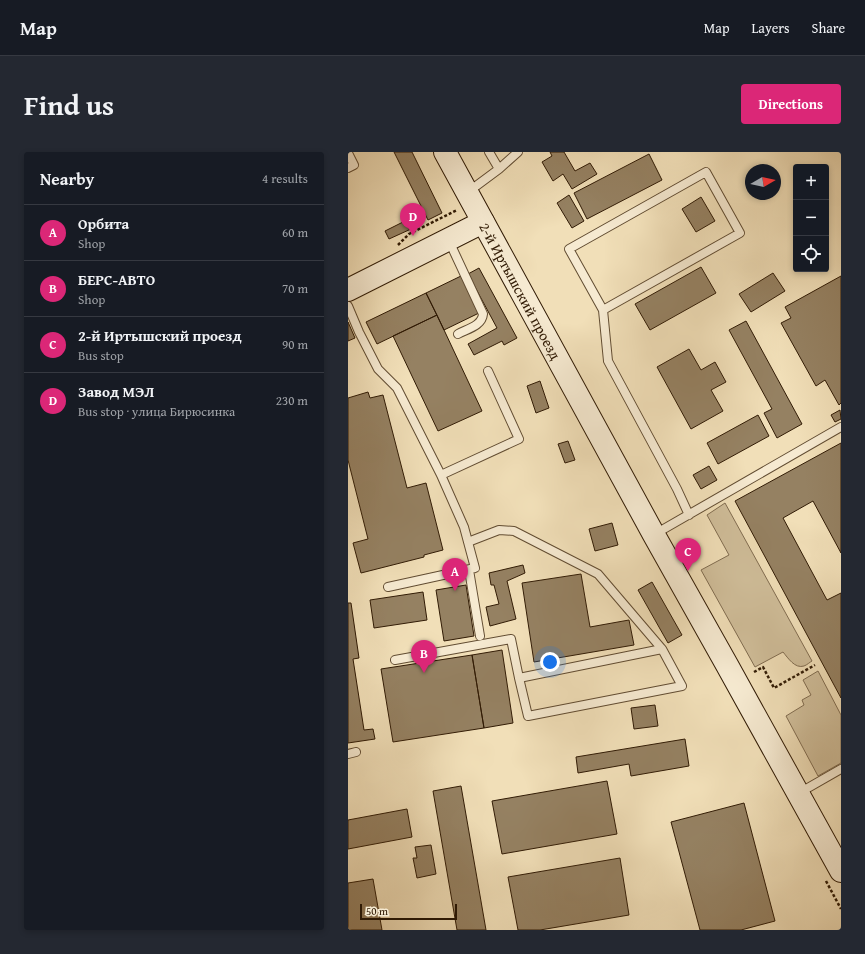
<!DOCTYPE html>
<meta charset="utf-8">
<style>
body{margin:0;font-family:"Gentium Book Plus",serif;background:#242831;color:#f1f3f6}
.controls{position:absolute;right:12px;top:12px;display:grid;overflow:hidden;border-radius:4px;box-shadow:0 2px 6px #0003}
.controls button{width:36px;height:36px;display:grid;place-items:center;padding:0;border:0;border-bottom:1px solid #363941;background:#171b24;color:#f1f3f6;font:20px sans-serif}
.compass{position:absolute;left:397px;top:12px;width:36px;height:36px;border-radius:50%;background:#171b24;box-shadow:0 2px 6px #0003;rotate:81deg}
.scale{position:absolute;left:12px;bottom:10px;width:97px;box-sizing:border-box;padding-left:4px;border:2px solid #311b05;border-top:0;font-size:11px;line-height:14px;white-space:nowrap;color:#311b05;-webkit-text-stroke:3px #f6ead1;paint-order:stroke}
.you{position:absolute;left:202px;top:510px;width:14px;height:14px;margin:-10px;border:3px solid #fff;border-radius:50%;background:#1a73e8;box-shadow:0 0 0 6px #1a73e833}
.badge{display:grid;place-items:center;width:26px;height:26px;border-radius:50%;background:#db2777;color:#fff;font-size:13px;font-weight:700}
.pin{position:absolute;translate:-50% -33px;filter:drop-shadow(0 1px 2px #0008)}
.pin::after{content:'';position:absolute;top:21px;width:14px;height:12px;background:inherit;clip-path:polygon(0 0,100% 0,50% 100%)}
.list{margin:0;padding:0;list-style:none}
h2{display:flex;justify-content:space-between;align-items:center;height:52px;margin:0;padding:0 16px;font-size:17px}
h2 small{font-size:13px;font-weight:400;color:#9ea1a6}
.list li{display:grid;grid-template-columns:26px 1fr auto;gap:12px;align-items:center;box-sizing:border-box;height:56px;padding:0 16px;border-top:1px solid #363941}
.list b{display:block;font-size:15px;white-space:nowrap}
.list p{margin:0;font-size:13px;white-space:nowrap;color:#9ea1a6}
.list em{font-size:13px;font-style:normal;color:#9ea1a6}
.icon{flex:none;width:22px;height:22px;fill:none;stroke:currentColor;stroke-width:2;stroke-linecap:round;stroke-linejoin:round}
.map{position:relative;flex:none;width:493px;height:778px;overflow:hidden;border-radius:4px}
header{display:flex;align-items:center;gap:24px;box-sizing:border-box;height:56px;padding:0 20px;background:#171b24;border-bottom:1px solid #363941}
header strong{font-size:19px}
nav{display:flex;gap:22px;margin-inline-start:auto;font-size:14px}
.intro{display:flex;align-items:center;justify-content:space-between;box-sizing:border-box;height:96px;padding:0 24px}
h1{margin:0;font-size:28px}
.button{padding:10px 18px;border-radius:4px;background:#db2777;color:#fff;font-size:14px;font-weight:700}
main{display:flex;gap:24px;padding:0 24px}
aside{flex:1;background:#171b24;border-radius:4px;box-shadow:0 2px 6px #0003}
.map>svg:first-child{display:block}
</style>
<header>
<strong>Map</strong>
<nav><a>Map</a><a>Layers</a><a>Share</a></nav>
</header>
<div class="intro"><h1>Find us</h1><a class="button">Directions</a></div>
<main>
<aside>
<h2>Nearby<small>4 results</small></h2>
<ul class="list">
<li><span class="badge">A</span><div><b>Орбита</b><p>Shop</p></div><em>60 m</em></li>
<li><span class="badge">B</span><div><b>БЕРС-АВТО</b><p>Shop</p></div><em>70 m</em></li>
<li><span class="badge">C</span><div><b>2-й Иртышский проезд</b><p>Bus stop</p></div><em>90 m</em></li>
<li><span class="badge">D</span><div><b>Завод МЭЛ</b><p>Bus stop · улица Бирюсинка</p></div><em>230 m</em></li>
</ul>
</aside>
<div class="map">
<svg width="493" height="778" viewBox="0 0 493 778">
<rect width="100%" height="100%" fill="#f1dfb8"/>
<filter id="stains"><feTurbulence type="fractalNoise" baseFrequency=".005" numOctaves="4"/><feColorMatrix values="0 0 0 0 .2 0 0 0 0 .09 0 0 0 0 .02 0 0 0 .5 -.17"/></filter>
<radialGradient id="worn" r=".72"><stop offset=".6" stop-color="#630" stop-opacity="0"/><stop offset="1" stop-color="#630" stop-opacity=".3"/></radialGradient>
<path fill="#d0be9a" stroke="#806c50" d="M377,351L464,509C462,510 459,513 456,514C447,517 440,506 435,500L407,515L353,418L381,403L359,363Z
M470,519L493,563V611L470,624L438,564L456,553L454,548L463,543L455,528Z"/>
<path fill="#958162" stroke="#311b05" d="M46,0H64L94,61L80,68Z
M202,0H216L227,19L242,11L249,22L224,37L215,22L205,29L194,10L204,4Z
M301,2L314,28L239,67L226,41Z
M221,43L236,69L224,76L209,51Z
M353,45L367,69L348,80L334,57Z
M69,63L74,72L41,87L37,79Z
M353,115L368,141L302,178L287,152Z
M131,116L169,186L156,193L154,189L126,203L120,192L149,176L120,122Z
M425,121L437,139L403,160L391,142Z
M113,124L131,161L96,178L78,141Z
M493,124V251L491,253L477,228L468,234L433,171L443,166L437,155Z
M78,141L89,163L29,192L18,170Z
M89,163L134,259L90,279L45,184Z
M398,169L454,272L429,286L416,261L424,257L381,178Z
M0,170L7,186L0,189Z
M341,197L353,218L367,210L378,230L363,238L375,259L343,277L309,215Z
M192,229L201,256L188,261L179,234Z
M20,240L22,246L35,243L59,336L78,331L95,398L76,403V405L13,421L5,391L20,387L0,308V246Z
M492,258L493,267L487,270L483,263Z
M410,263L421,284L370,312L359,291Z
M220,289L227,308L217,311L210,292Z
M493,291V401L465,349L435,366L479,448L493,441V546L387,349Z
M361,314L369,328L353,337L345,323Z
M264,371L270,393L247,399L241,377Z
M175,413L177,421L159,429L168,467L142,474L138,455L151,452L146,433H143L141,421Z
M233,422L242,475L281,468L286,493L186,510L174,431Z
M304,430L334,483L320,491L290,438Z
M118,433L126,484L96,489L88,438Z
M75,440L79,468L26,476L22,448Z
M0,451H3L11,506L5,507L16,578L25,577L27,587L0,591Z
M154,498L165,571L136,576L124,503Z
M124,503L136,576L45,590L33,517Z
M307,553L310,574L286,577L283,556Z
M337,587L341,614L283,624L281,612L230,621L228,605Z
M259,629L269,682L154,702L144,649Z
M113,634L138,778H109L85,639Z
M396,651L427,769L393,778H352L323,670Z
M59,657L64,685L0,697V668Z
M83,693L88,722L69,726L65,706H69L67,695Z
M272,706L281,763L192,778H170L160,725Z
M25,727L34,778H0V731Z"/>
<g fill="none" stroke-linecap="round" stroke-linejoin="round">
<defs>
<path id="lane" d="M0,1L6,13L0,16
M151,17L170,0
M120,40L151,17L141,0
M101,89L135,162C134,174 119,177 110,182
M0,154L11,180L30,217L49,236L93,323L116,375L127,416L40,435
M255,158L392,81L358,20L221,97L255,158L260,209L329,337L341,363
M93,323L171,287L140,219
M307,382L493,275
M121,418L132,484
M47,508L163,487L171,526L314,497L250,422L166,379L151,378L120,390
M171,526L180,564L334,534L314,497
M0,602L8,600
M451,641L493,617"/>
<g id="secondary">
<path id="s1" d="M97,0L306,383L379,513L493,719"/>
<path d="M0,138L135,70"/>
</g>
</defs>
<use href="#lane" stroke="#614c32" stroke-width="10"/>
<use href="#secondary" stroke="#311b05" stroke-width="24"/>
<path stroke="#311b05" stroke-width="2.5" stroke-dasharray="3 2" stroke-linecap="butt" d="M50,93L61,82L109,58
M406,520L415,515L426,536L467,513
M478,729L493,757"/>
<use href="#lane" stroke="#f6ead1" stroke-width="8"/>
<use href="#secondary" stroke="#f6ead1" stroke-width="22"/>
</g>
<g text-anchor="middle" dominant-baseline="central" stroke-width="3" stroke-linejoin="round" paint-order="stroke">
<g font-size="15" fill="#311b05" stroke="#f6ead1">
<text stroke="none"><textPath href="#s1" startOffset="158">2-й Иртышский проезд</textPath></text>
</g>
</g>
<rect width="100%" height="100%" filter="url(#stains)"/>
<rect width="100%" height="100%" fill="url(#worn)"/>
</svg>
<div class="controls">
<button>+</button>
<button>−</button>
<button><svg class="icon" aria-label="locate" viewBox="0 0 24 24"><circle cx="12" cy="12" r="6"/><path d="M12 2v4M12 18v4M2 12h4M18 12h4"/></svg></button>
</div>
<svg class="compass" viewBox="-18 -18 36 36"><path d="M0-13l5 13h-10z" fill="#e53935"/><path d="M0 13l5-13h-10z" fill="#9ea1a6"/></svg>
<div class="scale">50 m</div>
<div class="you"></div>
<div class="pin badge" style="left:107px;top:439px">A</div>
<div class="pin badge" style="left:76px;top:521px">B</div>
<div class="pin badge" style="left:340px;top:419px">C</div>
<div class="pin badge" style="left:65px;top:84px">D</div>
</div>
</main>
